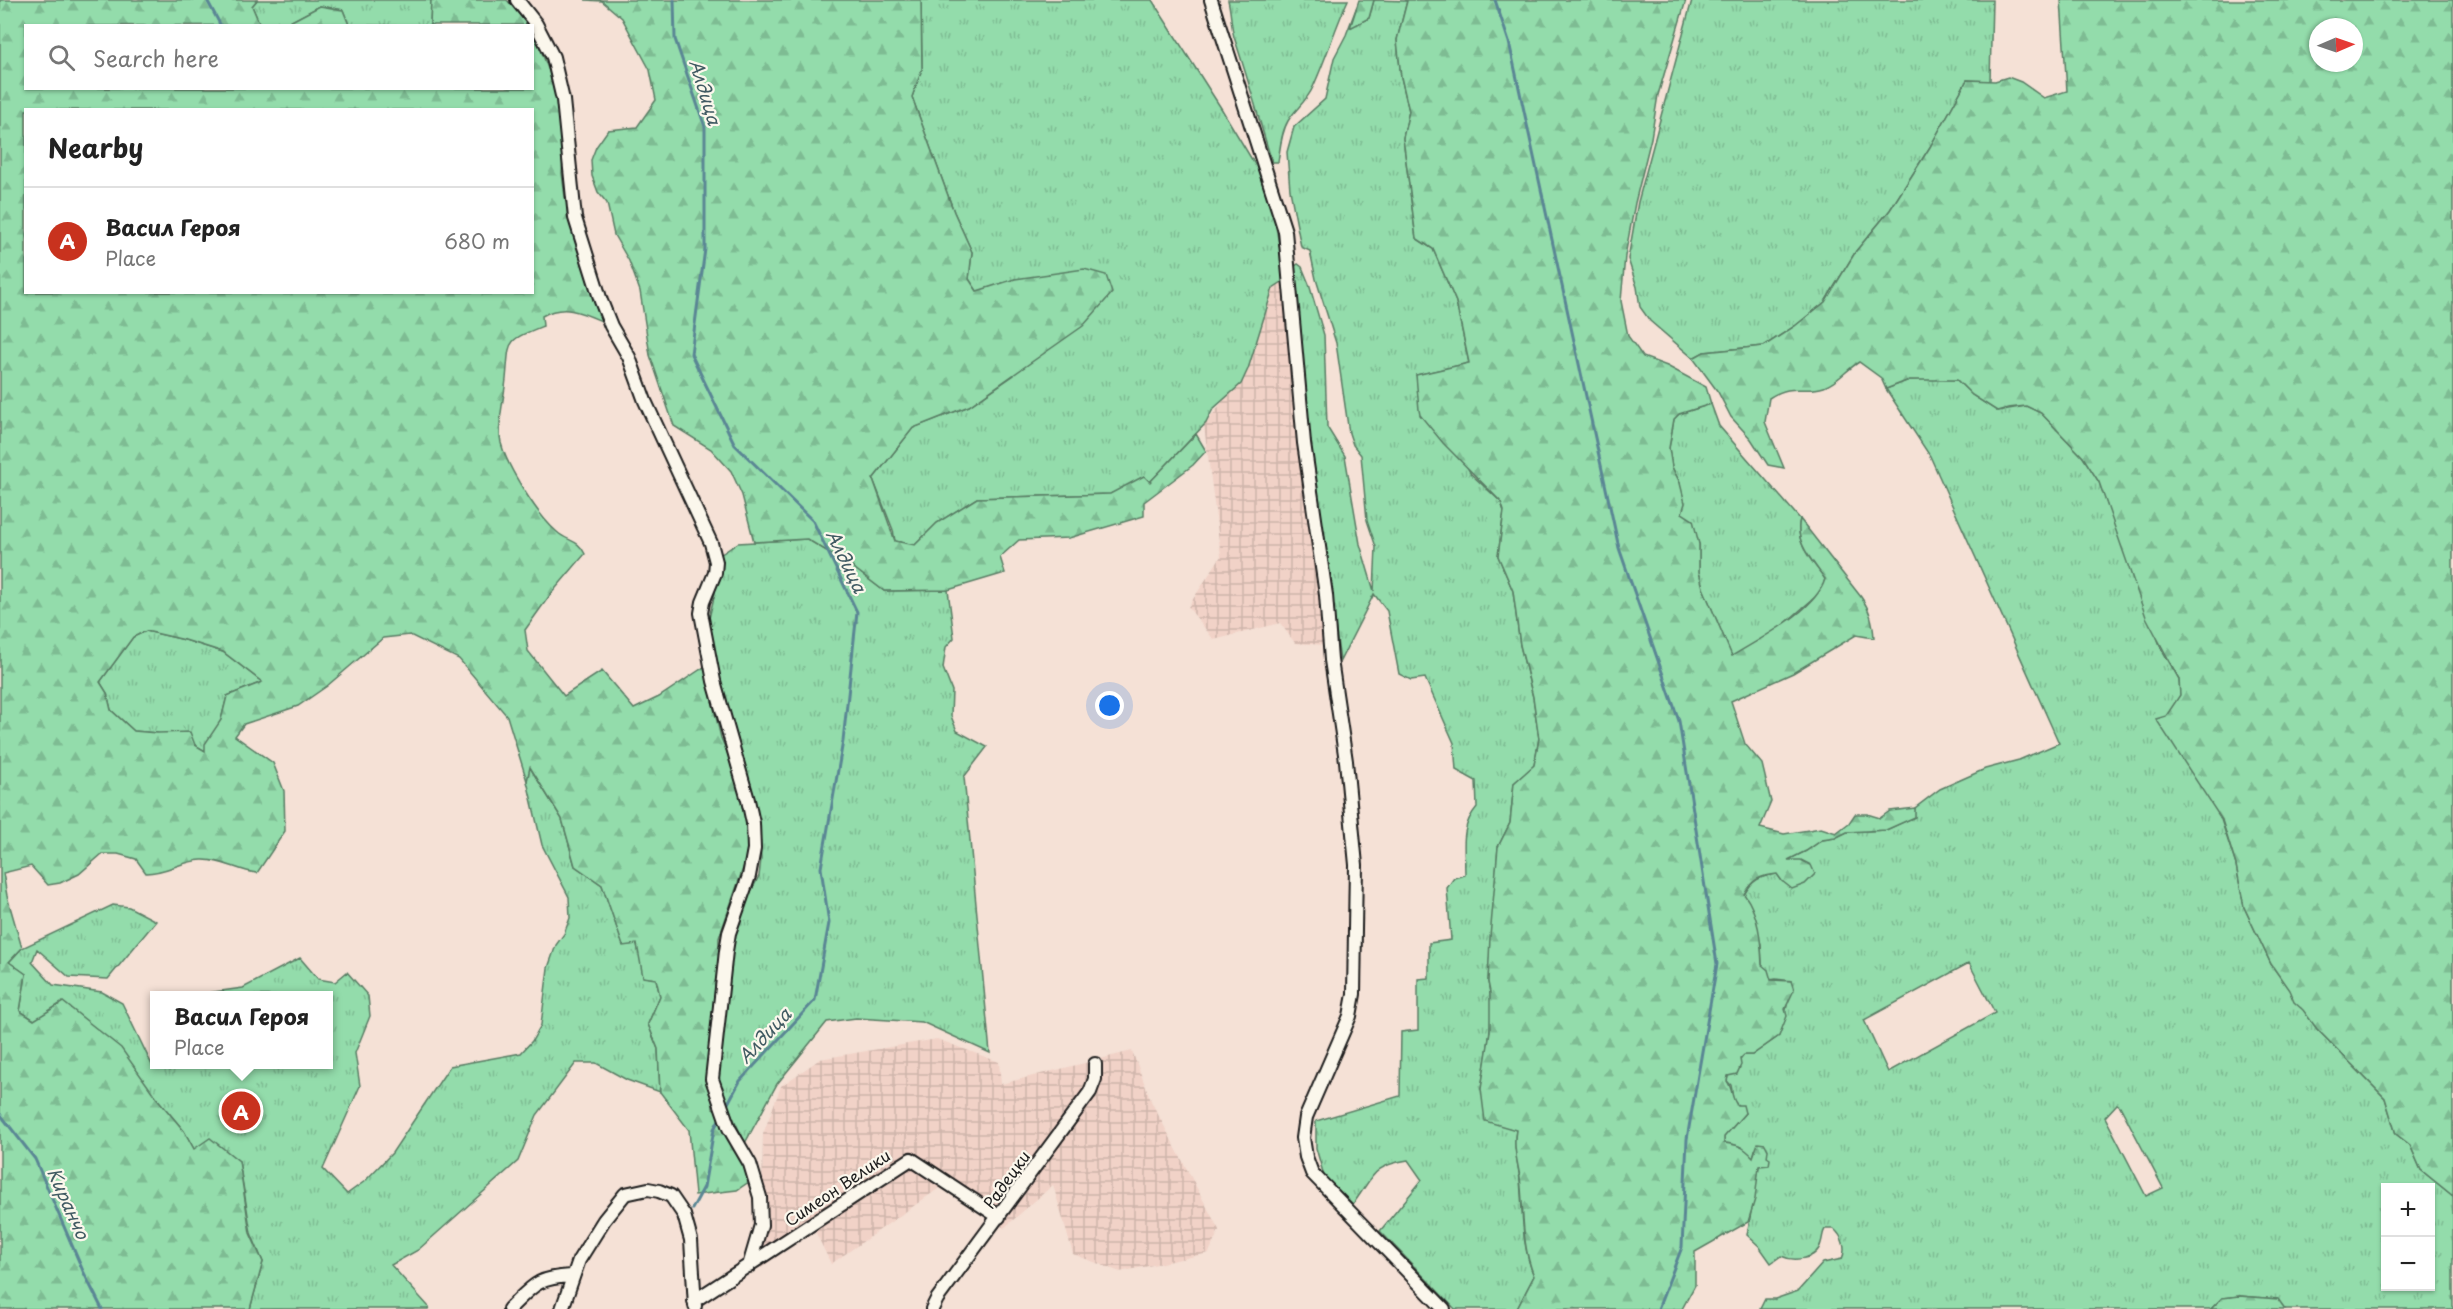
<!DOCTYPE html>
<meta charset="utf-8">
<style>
body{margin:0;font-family:"Playpen Sans",sans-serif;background:#f2f2f2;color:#222}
.controls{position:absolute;right:18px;bottom:18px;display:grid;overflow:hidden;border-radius:0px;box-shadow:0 2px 4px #0004}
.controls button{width:54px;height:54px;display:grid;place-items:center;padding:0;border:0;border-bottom:2px solid #e0e0e0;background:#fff;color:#222;font:30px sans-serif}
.compass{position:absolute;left:2309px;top:18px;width:54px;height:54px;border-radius:50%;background:#fff;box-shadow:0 2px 4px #0004;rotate:88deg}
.you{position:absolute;left:1110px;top:706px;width:21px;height:21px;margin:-15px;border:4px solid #fff;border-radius:50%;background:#1a73e8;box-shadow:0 0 0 9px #1a73e833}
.badge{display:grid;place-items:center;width:39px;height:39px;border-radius:50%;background:#c8321e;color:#fff;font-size:20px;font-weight:700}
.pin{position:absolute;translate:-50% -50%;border:3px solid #fff;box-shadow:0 2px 6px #0006}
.popup{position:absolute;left:150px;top:991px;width:183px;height:78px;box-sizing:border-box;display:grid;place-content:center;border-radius:0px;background:#fff;filter:drop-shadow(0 2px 4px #0005);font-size:20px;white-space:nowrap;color:#767676}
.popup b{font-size:22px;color:#222}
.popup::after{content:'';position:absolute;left:50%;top:100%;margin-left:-12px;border:12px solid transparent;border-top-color:#fff}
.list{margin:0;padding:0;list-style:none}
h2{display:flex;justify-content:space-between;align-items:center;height:78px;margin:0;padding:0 24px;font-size:26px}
h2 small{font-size:20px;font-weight:400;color:#767676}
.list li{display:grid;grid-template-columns:39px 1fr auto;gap:18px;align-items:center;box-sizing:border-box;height:108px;padding:0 24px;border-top:2px solid #e0e0e0}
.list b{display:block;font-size:22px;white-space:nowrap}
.list p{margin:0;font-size:20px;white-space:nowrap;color:#767676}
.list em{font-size:20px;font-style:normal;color:#767676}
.icon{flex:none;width:33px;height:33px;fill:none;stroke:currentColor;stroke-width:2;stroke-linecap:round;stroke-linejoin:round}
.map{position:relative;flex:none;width:2453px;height:1309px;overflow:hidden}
.search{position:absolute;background:#fff;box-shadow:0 2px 4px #0004;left:24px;top:24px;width:510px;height:66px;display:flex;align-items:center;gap:15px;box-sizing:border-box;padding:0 21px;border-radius:0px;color:#767676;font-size:22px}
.panel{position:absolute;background:#fff;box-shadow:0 2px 4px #0004;left:24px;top:108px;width:510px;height:186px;border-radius:0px}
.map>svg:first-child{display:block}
</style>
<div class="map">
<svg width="2453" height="1309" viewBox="0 0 2453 1309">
<defs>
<pattern id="industrial-grid" width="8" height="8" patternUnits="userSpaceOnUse" patternTransform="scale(1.5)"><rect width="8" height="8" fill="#f1d2c7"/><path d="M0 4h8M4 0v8" fill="none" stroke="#ceb4aa"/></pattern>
<pattern id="grass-tufts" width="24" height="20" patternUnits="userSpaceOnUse" patternTransform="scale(1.5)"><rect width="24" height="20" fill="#93dcab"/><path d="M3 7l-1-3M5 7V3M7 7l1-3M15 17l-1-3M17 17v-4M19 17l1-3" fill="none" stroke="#7ebc93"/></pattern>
<pattern id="forest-firs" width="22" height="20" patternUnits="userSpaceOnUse" patternTransform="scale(1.5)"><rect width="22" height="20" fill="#93dcab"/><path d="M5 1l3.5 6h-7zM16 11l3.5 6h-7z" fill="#7ebc93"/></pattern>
</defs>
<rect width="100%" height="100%" fill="#f5e1d6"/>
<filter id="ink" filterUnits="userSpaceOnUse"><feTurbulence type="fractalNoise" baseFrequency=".0167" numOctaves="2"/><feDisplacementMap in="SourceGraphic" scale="12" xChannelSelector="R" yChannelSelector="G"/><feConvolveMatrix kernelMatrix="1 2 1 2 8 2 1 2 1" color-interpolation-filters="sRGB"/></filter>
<g filter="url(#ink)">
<path fill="url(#industrial-grid)" d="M1275,214L1286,263L1326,581L1324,645L1295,643L1280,623L1214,640L1188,607L1221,556L1204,426L1232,389Z
M937,1039L999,1062L1001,1084L1132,1051L1152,1103L1219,1230L1209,1253L1120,1272L1073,1254L1053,1185L1004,1228L945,1184L831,1264L814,1229L761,1268L763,1134L781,1086L820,1059Z"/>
<path fill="url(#grass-tufts)" stroke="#587c64" stroke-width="1.5" fill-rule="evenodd" d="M257,0H431L430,26L349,25L343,10L320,6L288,23L260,25L252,6Z
M921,0H1152L1221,108L1263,178L1274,215L1285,280L1273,288L1248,369L1241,384L1213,409L1206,423L1150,482L1110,494L977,498L937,523L915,545L895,541L893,530L873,479L913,428L969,406L1014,375L1015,279L980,291H977L969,279L972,252L954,212L912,97L922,69Z
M1228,0H1348C1335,28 1326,59 1313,87C1307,101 1295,109 1288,121C1281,133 1280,149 1278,162H1272C1259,120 1248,78 1234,37C1231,25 1231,12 1228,0Z
M1374,0L1407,1L1397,40L1401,77L1409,111L1403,138L1416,238L1433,249L1456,302L1469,363L1416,375L1471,474L1501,502L1504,511L1498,556L1513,591L1520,645L1533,697L1539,739L1534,766L1514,783L1510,823L1498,847L1488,982C1496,1016 1486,1054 1481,1089L1516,1130C1513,1148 1518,1162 1520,1180C1523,1212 1521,1245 1534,1276L1517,1309H1455L1380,1231L1422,1180L1408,1160C1371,1166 1374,1176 1353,1204L1324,1176L1316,1148V1121L1400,1096L1401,1032L1418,1030V979L1429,978V943L1451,940L1447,888L1454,878L1465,875C1465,849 1459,828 1477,807L1476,781L1456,770L1454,743L1425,678L1411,680L1399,674L1387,611L1374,594L1340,661L1301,373L1294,267L1298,264L1302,267L1309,284L1324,335L1327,427L1345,456L1360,544L1374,591L1376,547L1367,520L1361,455L1353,445L1349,433L1336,343L1316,279L1310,251L1301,247L1290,190L1287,152L1294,127L1325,99L1334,58L1346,35L1357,6L1351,27L1369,18Z
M1692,0H1992L1990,81L1967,80L1930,147L1890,210L1856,251L1825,302L1795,326L1764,346L1704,352L1693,358L1650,321L1640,307L1637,287L1628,259L1638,202Z
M1932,379L1957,380L1972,395L1997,411L2026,406L2041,413L2083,457L2099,482L2161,648L2179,679L2180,695L2236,865L2244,907L2271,964L2317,1029L2385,1098L2396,1134L2410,1145L2421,1170L2453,1196V1309H2285L2277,1299L2240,1296L2222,1298L2211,1309H1760L1765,1299H1775L1798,1291L1823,1263L1842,1259C1847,1248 1842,1236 1834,1229H1825C1822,1234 1823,1237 1821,1243C1817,1260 1794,1262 1781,1256L1771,1263L1759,1246L1747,1235L1759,1166L1767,1157L1755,1150L1753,1158C1743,1147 1738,1144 1724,1143V1137L1745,1113L1733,1100L1731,1085L1727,1081L1728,1076L1744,1055H1752L1779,1036C1784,1017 1790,1000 1791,981L1776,979L1770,980L1762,965L1761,944L1744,895C1752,880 1760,876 1777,874L1782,881L1785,861L1806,851L1822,840L1835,838L1847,832L1886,830L1914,817L1915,808L1940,789L1985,769L2019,760L2059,743L1930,456L1886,389L1909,380ZM1969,963L1995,1013L1888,1072L1864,1020ZM2117,1104L2120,1106L2163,1188L2146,1196L2105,1117ZM2386,1188H2430V1286H2386Z
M1711,404L1719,426L1800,519C1794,542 1812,561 1825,579L1822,591L1774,633L1732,657L1703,588L1699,572V544L1682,514L1680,483L1672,467L1669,448L1674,419L1679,414Z
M807,539L850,565L884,591L948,590L954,638L946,647L943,668L952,691L951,716L957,731L987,747L964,777L990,1053L922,1022L856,1018L827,1022L777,1084L745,1143L719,1087L716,1066L723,1032V1014L731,967L732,935L742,909L759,876L761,859L758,819L751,785L731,737L706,631L715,593V571L720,555L738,543Z
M146,631L185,640L223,652L262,682L227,696L221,720L205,751L195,745L157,733L134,731L111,710L107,693L100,682L133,637Z
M529,766L562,819L575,866L602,885L623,945L637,944L641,960L656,979L660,996L648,1024L658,1049L660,1092L627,1080L596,1063H576L537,1115L518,1161L418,1250L391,1265L429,1307L428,1309H250L263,1262L251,1233L239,1161L194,1149L184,1131L155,1096L20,1011L26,974L9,962L22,948L113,905L129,907L156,921L108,979L69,977L37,949L32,962L53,985L102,992L122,1003L152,1065L328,1064V996L192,995L243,988L300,958L318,979L335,982L347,972L368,996L370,1016L355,1053L360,1086L323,1169L347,1194L365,1181L392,1153L450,1066L521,1053L532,1041L541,1025L548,968L556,945L564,934L570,918L569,897L542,845L527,781Z"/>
<path fill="url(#forest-firs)" stroke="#587c64" stroke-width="1.5" fill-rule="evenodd" d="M0,0H257L252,6L260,25L288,23L320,6L343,10L349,25L26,26V88H532L533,32L536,37L558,95L564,143L562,173L565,197L606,323C583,313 565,303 542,316L543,326C504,342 510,339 506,379C504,400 497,422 501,443C507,467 538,516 557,532C568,542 578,539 585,554L550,595L525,630L528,651L564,696L602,671L634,709L659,697L707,665L712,700L721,738L735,771L749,822V851L719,938L718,980L713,1004V1027L709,1065L713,1108L719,1112L756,1177L737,1190L695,1195L689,1130L660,1092L658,1049L648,1024L660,996L656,979L643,977L637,944L623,946L602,885L575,866L562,819L530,767L527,781L507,716L459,659L410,635L383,638L327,686L298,706L244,724L235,736L273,763L284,791L285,831L257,873C238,871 221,859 202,860C182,861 166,873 146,873L136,859L118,854H102L79,874L60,883L48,885L31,866L3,873L7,896L22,948L9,962L26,974L20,1011L34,1020L63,1002L121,1048L155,1096L184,1131L194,1149L210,1138L239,1161L250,1233L263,1262L250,1309H0ZM26,110H532V292H26ZM146,631L185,640L223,652L262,682L227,696L221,720L205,744V751L195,745L190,732L157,733L134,731L111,710L107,693L100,682L133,637Z
M431,0H507L528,25H430Z
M585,0H921L922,69L912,97L954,212L972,252L969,279L977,291L1015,279L1084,269L1106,275L1112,293L1083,326L969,406L913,428L873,479L895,541L915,545L937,523L977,498L1110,494L1144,476L1150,482L1196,434L1206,451L1193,465L1144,502V516L1069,538L1019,540L1000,557L1005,573L948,590L884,591L850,565L807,539L754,542L742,495L731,471L711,449L674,426L650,355L640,291L629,261L614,235L607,203L598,192L592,176L591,160L596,147L608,130L637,127L656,100L650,70L622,18L602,1Z
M1359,0H1374L1369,18L1350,28Z
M1404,0H1686L1658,95L1651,138L1635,203L1625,256L1621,301L1628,336L1643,357L1667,366L1706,387L1711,404L1679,414L1674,419L1669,448L1672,467L1680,483L1685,503L1682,513L1693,520L1699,544V572L1703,588L1732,656C1759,639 1816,611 1825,579C1813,561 1794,543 1800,519L1861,597C1870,610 1873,622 1874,638L1856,635L1793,673L1731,701L1745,744L1762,764L1771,802L1760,828L1784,834L1821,828L1836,833L1849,823L1855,814H1867L1880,818L1890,811L1915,808V817L1886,830L1847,832L1835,838L1822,840L1806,851L1788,860H1801L1811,865L1815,874L1805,884L1792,889L1782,881L1777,874C1760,876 1752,879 1744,894C1759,914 1761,941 1762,965L1768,970L1771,980L1791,981L1794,990L1785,1009L1787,1016L1779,1036L1752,1055H1744L1740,1059L1741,1065L1737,1074L1728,1076L1727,1081C1733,1089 1731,1098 1737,1105H1743L1745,1113L1724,1137V1143C1738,1145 1743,1146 1753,1157L1758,1143L1765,1144L1768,1150L1767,1157L1770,1159L1769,1165L1759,1166L1755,1199L1748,1222L1695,1252V1285L1682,1309H1517L1534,1276C1521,1244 1524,1211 1520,1177C1517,1160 1513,1147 1516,1130L1485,1121L1481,1089L1490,1032V992L1488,982L1490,937L1498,847L1510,823L1514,783L1534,765L1539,739L1533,697L1520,645L1513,591L1498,556L1504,511L1501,502L1443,443L1420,415L1419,410L1416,375L1469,363L1456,302L1433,249L1416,238L1403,138L1409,111L1401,77L1397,40L1407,1Z
M2061,0H2453V1196L2421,1170L2410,1145L2396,1134L2385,1098L2317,1029L2303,1010L2294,1002L2289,990L2271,964L2244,907L2236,865L2222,820L2156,719L2166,716L2180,695L2179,679L2146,617L2099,482L2083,457L2041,413L2026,406L2008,408L1997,411L1972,395L1957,380H1909L1886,389L1881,378L1859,362C1846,370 1838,382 1824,387C1803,394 1794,382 1769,398L1765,422L1784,468L1768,465L1751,439L1731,417L1718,392L1693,358L1704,352L1764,346L1795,326L1825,302L1856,251L1890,210L1930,147L1967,80L1995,81L2008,77L2021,82L2044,98L2067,91ZM2318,27H2354V63H2318Z
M2240,1296L2278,1299L2285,1309H2211L2222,1298Z"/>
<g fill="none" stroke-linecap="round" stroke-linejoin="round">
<path stroke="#5a8694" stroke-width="3" d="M207,0L221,26
M674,0L675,39L705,127V249L691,354L735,445L813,521L857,612L843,741L821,868L829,923L815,1000L740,1081L726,1107
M1495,0L1509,42L1619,548L1679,721L1717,964L1687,1139L1682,1247L1658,1309
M0,1114L35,1159L83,1271L102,1309
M692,1209L704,1187L714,1129L721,1116"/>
<defs>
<path id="minor" d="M517,0L536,24L553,57L563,100L575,218L601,301L611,326L629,357L645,401L711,543L716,562L715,573L703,602L701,613L714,681L748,800L753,823L754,849L749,876L729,933L726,951L712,1079L729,1128L750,1164L760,1197L761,1225L749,1266
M1211,0L1285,231L1304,443L1326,595L1331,660L1346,761L1356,865L1354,994L1350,1016L1306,1117L1303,1138L1306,1157L1312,1173L1444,1309
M694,1301L911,1159L999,1217
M509,1309C534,1285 536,1278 571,1276
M562,1309L579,1260L604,1220L625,1194L648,1189L659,1191L671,1196L684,1215L691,1240L695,1306
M932,1309L937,1299L1090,1092L1095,1079V1064"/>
</defs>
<use href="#minor" stroke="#1c1c1c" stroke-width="16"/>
<use href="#minor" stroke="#fbf7ec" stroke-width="12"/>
</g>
</g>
<g text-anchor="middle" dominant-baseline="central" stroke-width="4.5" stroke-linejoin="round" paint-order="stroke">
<g font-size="16" fill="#1c1c1c" stroke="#fbf7ec">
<text transform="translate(1006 1179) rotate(-54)">Радецки</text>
<text transform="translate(837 1187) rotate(-34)">Симеон Велики</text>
</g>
<g font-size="18" font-style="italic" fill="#405a62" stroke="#fbf7ec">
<text transform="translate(706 92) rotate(73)">Алдица</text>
<text transform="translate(847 561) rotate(64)">Алдица</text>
<text transform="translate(764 1035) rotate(-47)">Алдица</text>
<text transform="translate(69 1203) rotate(66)">Киранчо</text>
</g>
</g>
</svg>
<div class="controls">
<button>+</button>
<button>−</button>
</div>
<svg class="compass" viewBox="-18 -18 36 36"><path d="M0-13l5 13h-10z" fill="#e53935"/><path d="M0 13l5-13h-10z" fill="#767676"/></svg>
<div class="you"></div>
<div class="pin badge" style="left:241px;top:1111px">A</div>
<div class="popup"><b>Васил Героя</b>Place</div>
<div class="search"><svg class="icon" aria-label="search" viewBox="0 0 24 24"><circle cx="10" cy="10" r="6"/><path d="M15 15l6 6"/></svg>Search here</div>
<section class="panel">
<h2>Nearby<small></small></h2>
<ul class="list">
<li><span class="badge">A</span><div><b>Васил Героя</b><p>Place</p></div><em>680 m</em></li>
</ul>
</section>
</div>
